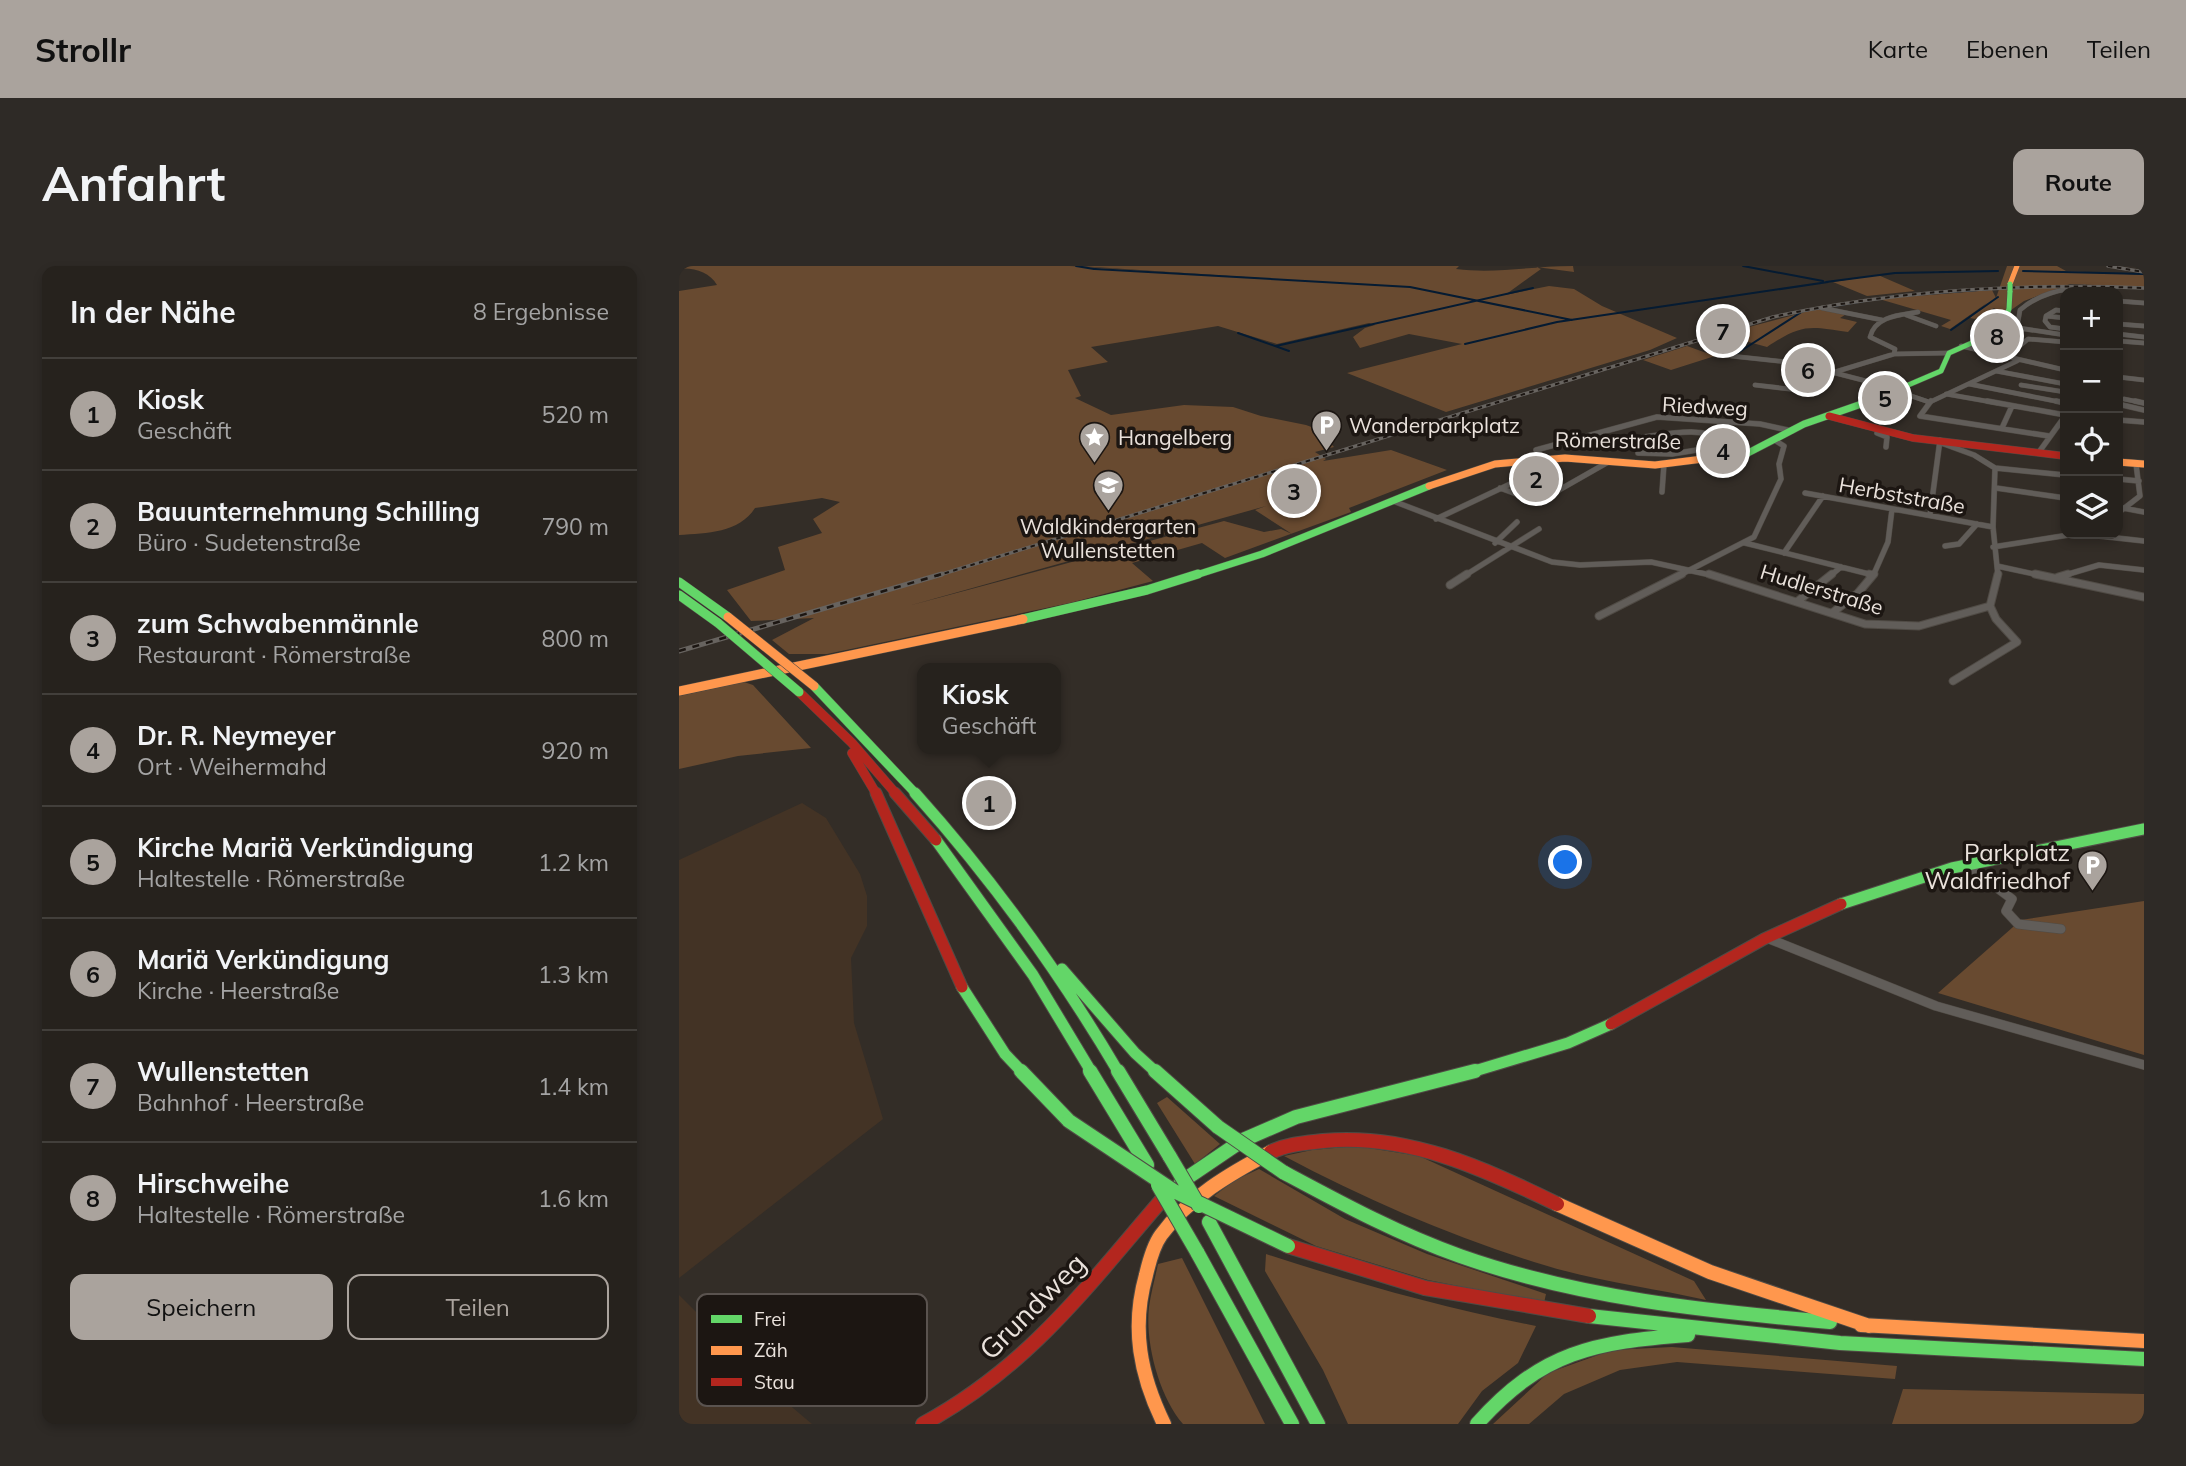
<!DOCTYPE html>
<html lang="de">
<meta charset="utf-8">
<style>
body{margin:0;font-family:Mulish,sans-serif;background:#2e2a26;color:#f1f3f6}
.controls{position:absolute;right:21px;top:21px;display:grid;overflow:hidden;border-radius:14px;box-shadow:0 4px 10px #0003}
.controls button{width:63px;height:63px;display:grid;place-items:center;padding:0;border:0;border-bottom:2px solid #423f3b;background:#26221d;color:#f1f3f6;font:35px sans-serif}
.you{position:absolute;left:887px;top:597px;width:24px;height:24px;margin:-18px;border:5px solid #fff;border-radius:50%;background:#1a73e8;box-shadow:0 0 0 10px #1a73e833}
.badge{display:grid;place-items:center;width:46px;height:46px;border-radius:50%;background:#aaa39d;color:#111;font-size:23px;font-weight:700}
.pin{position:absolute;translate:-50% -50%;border:4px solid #fff;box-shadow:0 2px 7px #0006}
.popup{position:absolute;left:238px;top:397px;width:144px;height:91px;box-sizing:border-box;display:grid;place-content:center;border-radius:14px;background:#26221d;filter:drop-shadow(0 2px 5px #0005);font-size:23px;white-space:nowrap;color:#a4a4a4}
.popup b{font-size:26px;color:#f1f3f6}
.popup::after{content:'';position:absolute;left:50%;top:100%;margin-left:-14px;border:14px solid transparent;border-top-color:#26221d}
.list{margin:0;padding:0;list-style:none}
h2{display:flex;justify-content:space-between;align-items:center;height:91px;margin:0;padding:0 28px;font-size:30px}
h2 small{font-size:23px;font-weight:400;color:#a4a4a4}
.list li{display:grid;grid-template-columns:46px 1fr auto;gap:21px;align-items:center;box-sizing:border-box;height:112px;padding:0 28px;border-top:2px solid #423f3b}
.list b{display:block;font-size:26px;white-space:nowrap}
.list p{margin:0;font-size:23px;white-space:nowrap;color:#a4a4a4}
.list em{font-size:23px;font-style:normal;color:#a4a4a4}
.actions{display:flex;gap:14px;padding:21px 28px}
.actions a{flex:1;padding:16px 0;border:2px solid #aaa39d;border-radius:14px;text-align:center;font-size:24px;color:#aaa39d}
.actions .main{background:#aaa39d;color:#111}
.icon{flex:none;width:38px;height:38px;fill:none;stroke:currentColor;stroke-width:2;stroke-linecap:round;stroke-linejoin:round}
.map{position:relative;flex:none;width:1465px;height:1158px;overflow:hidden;border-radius:14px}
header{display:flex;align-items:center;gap:42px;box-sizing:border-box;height:98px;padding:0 35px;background:#aaa39d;color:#111}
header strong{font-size:33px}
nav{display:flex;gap:38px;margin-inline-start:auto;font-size:24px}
.intro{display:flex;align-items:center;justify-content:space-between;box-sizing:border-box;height:168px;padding:0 42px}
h1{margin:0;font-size:49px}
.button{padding:18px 32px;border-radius:14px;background:#aaa39d;color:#111;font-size:24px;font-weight:700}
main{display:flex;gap:42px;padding:0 42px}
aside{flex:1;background:#26221d;border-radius:14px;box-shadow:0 4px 10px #0003}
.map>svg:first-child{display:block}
</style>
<header>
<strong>Strollr</strong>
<nav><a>Karte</a><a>Ebenen</a><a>Teilen</a></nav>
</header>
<div class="intro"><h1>Anfahrt</h1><a class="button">Route</a></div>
<main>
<aside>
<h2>In der Nähe<small>8 Ergebnisse</small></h2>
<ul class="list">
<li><span class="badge">1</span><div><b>Kiosk</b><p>Geschäft</p></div><em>520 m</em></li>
<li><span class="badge">2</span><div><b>Bauunternehmung Schilling</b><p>Büro · Sudetenstraße</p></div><em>790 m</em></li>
<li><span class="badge">3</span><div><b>zum Schwabenmännle</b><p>Restaurant · Römerstraße</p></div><em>800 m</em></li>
<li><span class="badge">4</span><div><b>Dr. R. Neymeyer</b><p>Ort · Weihermahd</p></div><em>920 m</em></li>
<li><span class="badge">5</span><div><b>Kirche Mariä Verkündigung</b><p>Haltestelle · Römerstraße</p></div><em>1.2 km</em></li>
<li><span class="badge">6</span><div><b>Mariä Verkündigung</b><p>Kirche · Heerstraße</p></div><em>1.3 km</em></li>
<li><span class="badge">7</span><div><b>Wullenstetten</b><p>Bahnhof · Heerstraße</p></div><em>1.4 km</em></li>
<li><span class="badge">8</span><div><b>Hirschweihe</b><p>Haltestelle · Römerstraße</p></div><em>1.6 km</em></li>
</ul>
<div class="actions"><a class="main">Speichern</a><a>Teilen</a></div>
</aside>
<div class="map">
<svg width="1465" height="1158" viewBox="0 0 1465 1158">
<rect width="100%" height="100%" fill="#332d27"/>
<path fill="#433325" d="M123,537L147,552L181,608L188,630V660L172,692L175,757L204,853L0,1012V594Z
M0,1029L114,1142L133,1158H0Z"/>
<path fill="#684a30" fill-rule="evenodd" d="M0,0H391L610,14L400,0H780L777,3C817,8 853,0 894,0L895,6L857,1L862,3L826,29L870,20L895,23L923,40L998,72L971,84L767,146L668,107L783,78L730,68L681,82L674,71L686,62L696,59L690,57L598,78L539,60L412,81L429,96L389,104L402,130L396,132L432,149L505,139L554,141L582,150L627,159L638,163L655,181L636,186L647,193L644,195L712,184L768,204L670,242L672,246L546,292L523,277L453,297L474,315L391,337L148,388H110L93,374L135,352L72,355L48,324L106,304L99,281L143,267L134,253L161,236L143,232L76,242C60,267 28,267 0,269V25L38,19C31,6 13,1 0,3ZM587,240L576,244L613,268L602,263L585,266L545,255L229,340Z
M1328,0H1378L1387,5L1465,9V21L1391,18L1345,35L1325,49L1315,42L1296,53L1291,52L1308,37L1271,63L1262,60L1272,54L1200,33L1313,24L1317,32Z
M1199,9L1236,25L1188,30L1154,16Z
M1141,42L1169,47L1161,52L1178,56L1169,66C1129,60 1123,58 1088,81L1055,72L1033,85L1028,83L1032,81L1029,78L1041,74L1032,71Z
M1008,80L1036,90L992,104L964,94Z
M65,416L74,419L132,482L59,490L0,503V430Z
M1465,635V789L1259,727L1342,654Z
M488,831L541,878L516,898L478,837Z
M677,880L740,890L1015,1015L1027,1034C974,1022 917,1015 865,999C776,972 688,934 605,890L633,884Z
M580,903L666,953L748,988L867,1028L865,1037L749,1014L637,980L535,930L556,914Z
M587,988C676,1017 765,1042 857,1060L839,1097L803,1125L779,1158H669L644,1104L586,1005Z
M503,992L586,1158H504C480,1130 466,1077 470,1041C472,1027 476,1012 479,998Z
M993,1081L1218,1100L1216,1113L998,1096L941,1104L885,1128L850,1158H814L869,1107L933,1084Z
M1224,1123L1465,1128V1158H1213Z"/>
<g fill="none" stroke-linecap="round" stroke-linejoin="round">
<path stroke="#051b32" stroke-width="2" d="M397,0L415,3
M1064,0L1144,15
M416,3L731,21L893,54
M1344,5L1465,8
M1147,16L1216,7L1319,5
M1272,64L1319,31
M559,67L610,85
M786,78L878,56L1149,16
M597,80L854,22
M1057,88L1124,45L1216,30L1312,23"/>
<defs>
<path id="street-far3" d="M1439,35L1465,37
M1143,42L1203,54
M1386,45L1377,44L1367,50L1366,55L1371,61L1386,63
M1227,49L1257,60
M1367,50L1386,52
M1439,58L1465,60
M1326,60L1386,69
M1338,62L1341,44C1359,28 1382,23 1406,21
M1439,68L1465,71
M1439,75L1465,77
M1282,80L1386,104
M1215,88L1216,83L1191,71C1196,50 1221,49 1239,46
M1052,90L1117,97L1191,116L1250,136
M1326,92L1349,73L1386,76
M1317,105L1386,118
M1439,111L1465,114
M1290,118L1386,137
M1076,119L1128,125L1136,112L1215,88L1270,87
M1342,119L1386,126
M1267,128L1318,137
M1445,133L1465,137
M1249,137L1338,95"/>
<path id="street-far2" d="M1252,135L1241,150L1370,170
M1308,135L1386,149
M1377,135L1386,137
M1456,135L1465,137
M1439,138L1465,144
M1439,154L1465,156
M1323,162L1333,140
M1198,167L1208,171L1207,181
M909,170C948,185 1013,150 1045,176L1043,180L993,188L959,187
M1265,178L1295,189L1316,202
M857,184L978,151L1081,158L1113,165
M1360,186L1386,150
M1316,202L1386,209
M1316,202L1314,261L1319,310
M1439,213L1460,215
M821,222L859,236L931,195
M1317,222L1386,232
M983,226L985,198
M1126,227L1314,261
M714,235L873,296L901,299L972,296L1036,310
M1444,242L1465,246
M1439,247L1461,230L1457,198
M1251,249L1261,174
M757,253L863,203
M1402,268L1465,275
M816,277L838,256
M1066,277L1194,309
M1266,280L1280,278L1298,258
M1314,281L1396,268
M1105,287L1144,230
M1318,300L1364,310
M785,310L860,263
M999,310L1075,271L1102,213L1100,198L1105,180L1097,175
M1151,310L1162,301
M1194,310L1209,276L1213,243
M1383,310L1420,299L1465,304"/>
<path id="street-far1" d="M1030,308L1186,358L1240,360L1311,340L1319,308
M1190,308L1194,309
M1356,308L1465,331
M1379,311L1389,308
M771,319L788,308
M1119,335L1153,308
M1153,347L1179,327L1195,308
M920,350L1003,308
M1274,415L1338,376L1317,353L1311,340"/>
<path id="street" d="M1286,598L1333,633L1327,645L1339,658L1382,663
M1088,672L1257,740L1465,799"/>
<path id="fast-far4" d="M1187,137L1262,105L1270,87L1322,64L1330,43L1331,25"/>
<path id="fast-far3" d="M1040,191L1069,187L1125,158L1191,135
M514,310L583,288L750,220"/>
<path id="fast-far2" d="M0,316L49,351
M0,329L39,357
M344,353L468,324L519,308
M135,420L238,529"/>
<path id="fast-far1" d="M236,527C314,614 381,707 440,807
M257,574L354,709L413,807
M1162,638L1273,602L1465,563
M383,703L456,787L478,807
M283,721L326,788L344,807
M789,807L889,777L932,758"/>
<path id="fast" d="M342,805L390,855
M411,805L468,899
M439,805L491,891
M476,805L539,861
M604,906C662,937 719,968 781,990C900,1032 1026,1045 1151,1056
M502,916L564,874L617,851L796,805
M530,956L639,1158
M518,986L613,1158
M910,1050L1161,1077L1465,1093
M798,1158C863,1085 916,1076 1009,1069"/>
<path id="slow-far3" d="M1331,18L1338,0"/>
<path id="slow-far2" d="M1439,196L1465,198
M750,220L816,198L886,192L976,199L1040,191"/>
<path id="slow-far1" d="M0,425L344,353"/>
<path id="slow" d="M878,938L1031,1006L1190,1060
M1182,1059L1465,1075
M485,1158C461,1109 452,1062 467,1009C470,996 474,980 482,969C509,932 552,907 592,886"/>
<path id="jam-far3" d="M1150,150L1234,172L1386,190"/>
<path id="jam-far2" d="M120,426L173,477L218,529
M173,487L198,529"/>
<path id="jam-far1" d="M197,527L283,721
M216,527L257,574
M932,758L1085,673L1162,638"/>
<path id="jam" d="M592,886C608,878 626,877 644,875C728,867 804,902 878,938
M609,980L746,1022L910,1050
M244,1158C351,1100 409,1019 487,929"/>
</defs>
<use href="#street-far3" stroke="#504b45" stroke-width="5"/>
<use href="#street-far2" stroke="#504b45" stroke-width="6"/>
<use href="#street-far1" stroke="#504b45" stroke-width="9"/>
<use href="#street" stroke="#504b45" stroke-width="10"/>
<use href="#fast-far4" stroke="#504b45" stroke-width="6"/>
<use href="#fast-far3" stroke="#504b45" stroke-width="8"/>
<use href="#fast-far2" stroke="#504b45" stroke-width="10"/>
<use href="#fast-far1" stroke="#504b45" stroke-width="13"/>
<use href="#fast" stroke="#504b45" stroke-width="16"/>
<use href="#slow-far3" stroke="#504b45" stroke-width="6"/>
<use href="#slow-far2" stroke="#504b45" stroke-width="8"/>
<use href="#slow-far1" stroke="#504b45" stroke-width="10"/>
<use href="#slow" stroke="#504b45" stroke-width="16"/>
<use href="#jam-far3" stroke="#504b45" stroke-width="8"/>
<use href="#jam-far2" stroke="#504b45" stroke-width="10"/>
<use href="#jam-far1" stroke="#504b45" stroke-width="13"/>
<use href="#jam" stroke="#504b45" stroke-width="16"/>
<use href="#street-far3" stroke="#615d59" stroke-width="4.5"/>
<use href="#street-far2" stroke="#615d59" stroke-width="5"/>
<use href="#street-far1" stroke="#615d59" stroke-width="7"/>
<use href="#street" stroke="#615d59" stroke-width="9"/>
<use href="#fast-far4" stroke="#63d668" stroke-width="5"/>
<use href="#fast-far3" stroke="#63d668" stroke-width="7"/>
<use href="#fast-far2" stroke="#63d668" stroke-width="9"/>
<use href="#fast-far1" stroke="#63d668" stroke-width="11"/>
<use href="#fast" stroke="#63d668" stroke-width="14"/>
<use href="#slow-far3" stroke="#ff974d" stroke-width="5"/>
<use href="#slow-far2" stroke="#ff974d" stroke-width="7"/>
<use href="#slow-far1" stroke="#ff974d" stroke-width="9"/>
<use href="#slow" stroke="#ff974d" stroke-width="14"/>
<use href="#jam-far3" stroke="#b3261e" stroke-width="7"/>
<use href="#jam-far2" stroke="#b3261e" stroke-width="9"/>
<use href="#jam-far1" stroke="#b3261e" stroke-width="11"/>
<use href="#jam" stroke="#b3261e" stroke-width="14"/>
<defs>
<path id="rail-far1" d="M1429,0L1465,6
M257,310L1094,51C1217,24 1339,17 1465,22"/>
<path id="rail" d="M0,385L263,308"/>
</defs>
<use href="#rail-far1" stroke="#67635f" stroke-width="3.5"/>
<use href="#rail" stroke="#67635f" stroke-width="5"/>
<use href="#rail-far1" stroke="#1c1612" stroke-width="2" stroke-dasharray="4.5" stroke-linecap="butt"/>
<use href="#rail" stroke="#1c1612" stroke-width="2.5" stroke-dasharray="7" stroke-linecap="butt"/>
<defs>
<path id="fast-bridge-far2" d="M1331,18V25"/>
<path id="fast-bridge-far1" d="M39,357L120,426"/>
<path id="fast-bridge" d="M390,855L495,925L609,980
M539,861L604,906
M491,891L520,940
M479,919L518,986"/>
<path id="slow-bridge" d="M49,351L135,420"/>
</defs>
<use href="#fast-bridge-far2" stroke="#504b45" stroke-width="6" stroke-linecap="butt"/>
<use href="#fast-bridge-far1" stroke="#504b45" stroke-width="10" stroke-linecap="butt"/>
<use href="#fast-bridge" stroke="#504b45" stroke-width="16" stroke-linecap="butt"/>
<use href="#slow-bridge" stroke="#504b45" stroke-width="10" stroke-linecap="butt"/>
<use href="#fast-bridge-far2" stroke="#63d668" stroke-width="5"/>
<use href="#fast-bridge-far1" stroke="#63d668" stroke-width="9"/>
<use href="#fast-bridge" stroke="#63d668" stroke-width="14"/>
<use href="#slow-bridge" stroke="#ff974d" stroke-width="9"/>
</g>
<defs>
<symbol id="parking-pin" viewBox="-11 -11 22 30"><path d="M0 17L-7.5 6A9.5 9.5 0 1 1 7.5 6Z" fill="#aaa39d" stroke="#1c1612"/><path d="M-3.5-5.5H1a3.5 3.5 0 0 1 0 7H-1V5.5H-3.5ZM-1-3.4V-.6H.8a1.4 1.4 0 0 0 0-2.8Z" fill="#fff"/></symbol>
<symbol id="sight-pin" viewBox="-11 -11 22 30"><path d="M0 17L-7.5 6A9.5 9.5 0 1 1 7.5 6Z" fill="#aaa39d" stroke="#1c1612"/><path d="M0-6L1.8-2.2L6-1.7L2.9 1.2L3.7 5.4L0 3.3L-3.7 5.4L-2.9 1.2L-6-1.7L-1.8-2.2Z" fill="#fff"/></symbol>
<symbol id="school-pin" viewBox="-11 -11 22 30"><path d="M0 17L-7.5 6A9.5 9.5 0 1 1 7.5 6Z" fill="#aaa39d" stroke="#1c1612"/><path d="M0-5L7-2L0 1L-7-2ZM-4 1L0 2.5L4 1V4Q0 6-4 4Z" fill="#fff"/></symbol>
</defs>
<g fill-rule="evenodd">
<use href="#parking-pin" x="630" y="142" width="35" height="47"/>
<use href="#sight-pin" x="398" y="154" width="35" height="47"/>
<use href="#school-pin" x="412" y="202" width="35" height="47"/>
<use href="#parking-pin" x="1396" y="582" width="35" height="47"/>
</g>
<g text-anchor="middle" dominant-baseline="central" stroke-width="7" stroke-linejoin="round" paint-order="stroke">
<g font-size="21" fill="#eae2dc" stroke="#1c1612">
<text transform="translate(1026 140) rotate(3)">Riedweg</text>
<text transform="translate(939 174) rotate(1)">Römerstraße</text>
<text transform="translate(1223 229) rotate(10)">Herbststraße</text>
<text transform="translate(1143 323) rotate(17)">Hudlerstraße</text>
</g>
<g font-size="21" fill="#eae2dc" stroke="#1c1612" text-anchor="start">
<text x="670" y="159">Wanderparkplatz</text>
<text x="439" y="171">Hangelberg</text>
<text x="429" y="260" text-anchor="middle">Waldkindergarten<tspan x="429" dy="24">Wullenstetten</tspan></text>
</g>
<g font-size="24" fill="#eae2dc" stroke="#1c1612" text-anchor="end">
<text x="1391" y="586">Parkplatz<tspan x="1391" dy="28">Waldfriedhof</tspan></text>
</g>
<g font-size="28" fill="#eae2dc" stroke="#1c1612">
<text transform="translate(353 1040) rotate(-45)">Grundweg</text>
</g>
</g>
<rect x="18" y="1028" width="230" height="112" rx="10" fill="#1c1612" stroke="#5a534f" stroke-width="2"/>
<rect x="32" y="1049" width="31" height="8" fill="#63d668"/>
<rect x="32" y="1080" width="31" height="9" fill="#ff974d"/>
<rect x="32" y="1112" width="31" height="8" fill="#b3261e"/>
<g font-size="19" fill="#eae2dc">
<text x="75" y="1060">Frei</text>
<text x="75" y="1091">Zäh</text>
<text x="75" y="1123">Stau</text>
</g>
</svg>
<div class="controls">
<button>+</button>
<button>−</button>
<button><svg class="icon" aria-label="locate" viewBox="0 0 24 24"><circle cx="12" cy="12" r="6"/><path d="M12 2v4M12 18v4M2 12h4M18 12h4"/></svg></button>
<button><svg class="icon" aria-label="layers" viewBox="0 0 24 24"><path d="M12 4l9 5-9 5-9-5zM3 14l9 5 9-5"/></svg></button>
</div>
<div class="you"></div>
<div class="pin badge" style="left:310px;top:537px">1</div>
<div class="popup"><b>Kiosk</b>Geschäft</div>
<div class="pin badge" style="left:857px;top:213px">2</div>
<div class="pin badge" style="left:615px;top:225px">3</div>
<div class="pin badge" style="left:1044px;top:185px">4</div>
<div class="pin badge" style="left:1206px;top:132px">5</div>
<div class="pin badge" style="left:1129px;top:104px">6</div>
<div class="pin badge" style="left:1044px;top:65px">7</div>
<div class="pin badge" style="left:1318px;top:70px">8</div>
</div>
</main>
